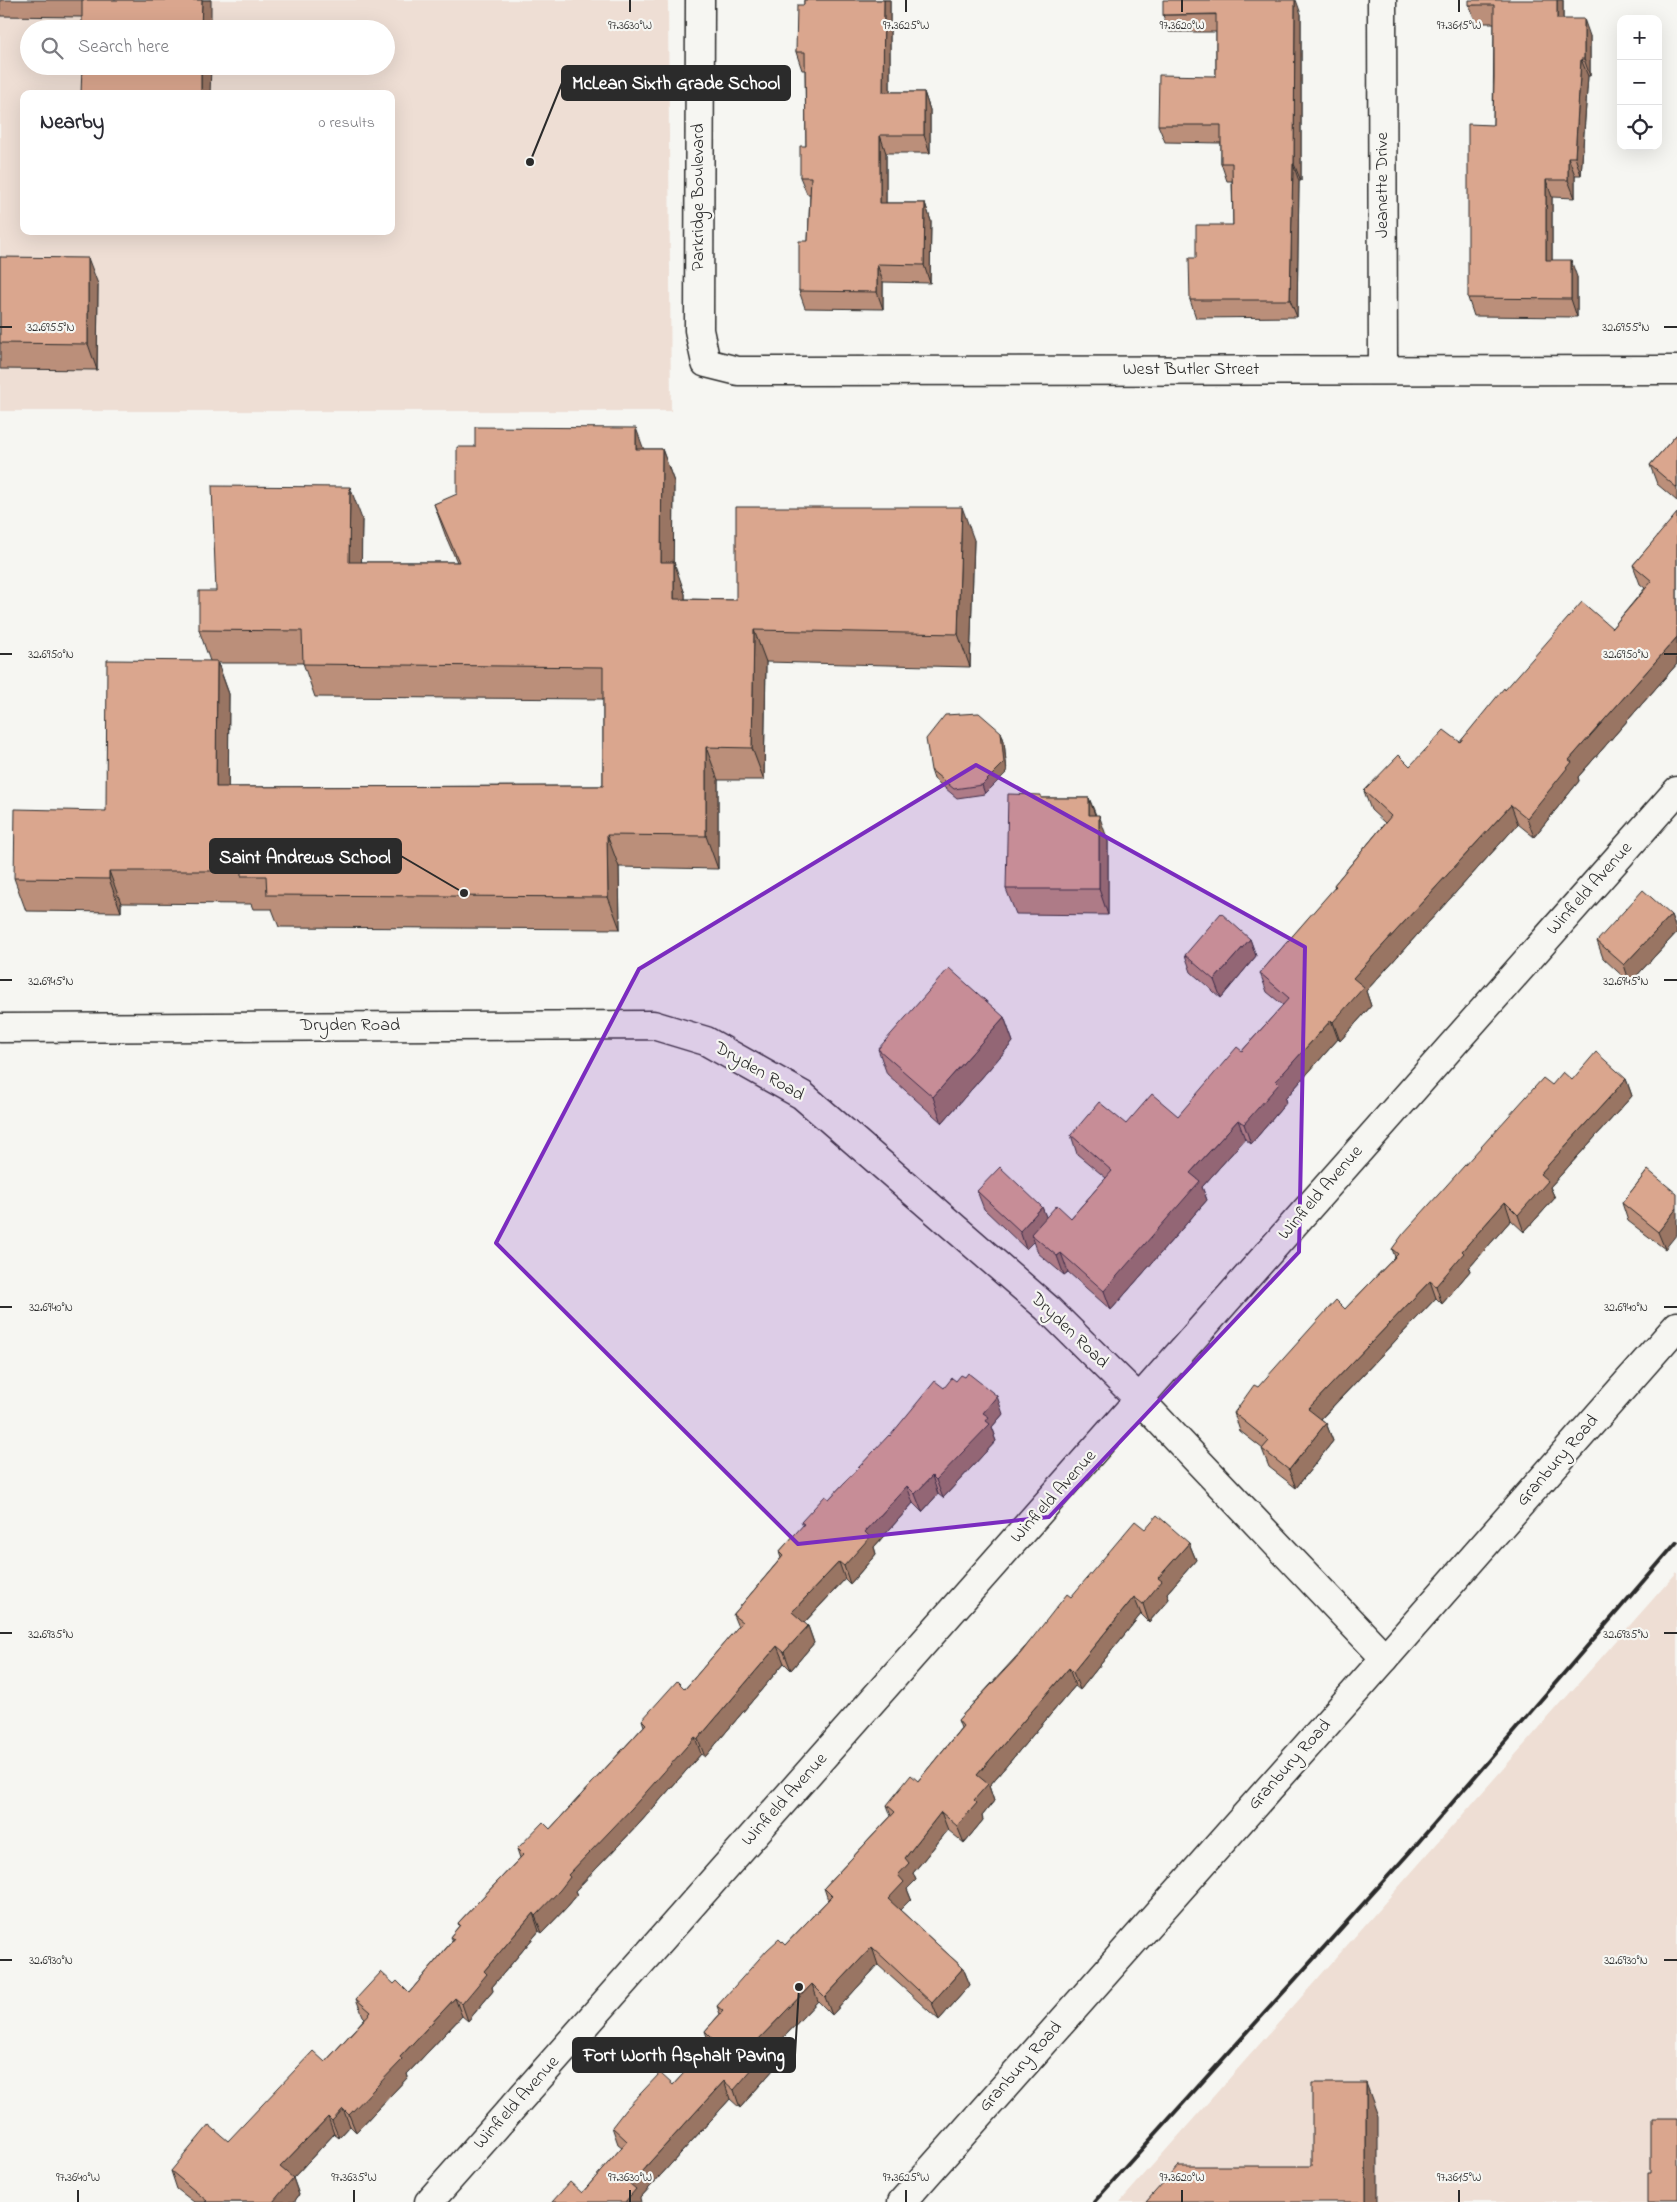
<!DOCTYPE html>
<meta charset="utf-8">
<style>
body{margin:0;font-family:"Indie Flower",sans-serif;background:#f7f7f7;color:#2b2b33}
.controls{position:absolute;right:15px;top:15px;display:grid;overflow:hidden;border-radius:10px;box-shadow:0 5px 20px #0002}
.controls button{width:45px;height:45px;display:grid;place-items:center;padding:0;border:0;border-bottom:1px solid #e1e1e2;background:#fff;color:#2b2b33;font:25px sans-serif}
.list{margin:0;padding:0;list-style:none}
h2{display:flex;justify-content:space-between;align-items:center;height:65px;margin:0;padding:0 20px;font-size:21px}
h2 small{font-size:16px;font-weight:400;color:#7c7c81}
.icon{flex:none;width:28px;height:28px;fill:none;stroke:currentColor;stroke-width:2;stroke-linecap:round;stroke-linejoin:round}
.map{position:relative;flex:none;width:1677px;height:2202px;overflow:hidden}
.search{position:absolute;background:#fff;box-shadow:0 5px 20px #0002;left:20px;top:20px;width:375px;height:55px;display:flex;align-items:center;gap:12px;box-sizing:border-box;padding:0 18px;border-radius:28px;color:#7c7c81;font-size:19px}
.panel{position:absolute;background:#fff;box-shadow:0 5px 20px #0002;left:20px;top:90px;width:375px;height:145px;border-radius:10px}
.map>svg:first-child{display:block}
</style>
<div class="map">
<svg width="1677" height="2202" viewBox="0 0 1677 2202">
<rect width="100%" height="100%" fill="#f6f6f2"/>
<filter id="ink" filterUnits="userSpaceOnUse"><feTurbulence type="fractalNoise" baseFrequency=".02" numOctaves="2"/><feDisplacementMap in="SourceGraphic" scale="10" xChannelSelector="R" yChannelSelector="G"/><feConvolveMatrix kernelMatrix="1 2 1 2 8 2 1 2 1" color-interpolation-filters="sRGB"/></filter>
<g filter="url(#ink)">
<path fill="#eeded4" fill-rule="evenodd" d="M0,0H668L671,411H0ZM29,29H386V66H29ZM24,94H391V231H24Z
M1677,1572V2202H1120Z"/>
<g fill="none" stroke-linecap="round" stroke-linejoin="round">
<defs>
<path id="street" d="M700,0L699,330L706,363L738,371L1677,370
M1382,0L1383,370
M0,1028L653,1025L706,1041L802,1095L1047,1308L1139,1399L1385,1658
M429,2202L1677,791"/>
<path id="secondary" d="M902,2202L1385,1658L1677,1326"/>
</defs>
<use href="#street" stroke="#2b2b2b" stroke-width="31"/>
<use href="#secondary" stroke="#2b2b2b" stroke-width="31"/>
<use href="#street" stroke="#f6f6f2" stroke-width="28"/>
<use href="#secondary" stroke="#f6f6f2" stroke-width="28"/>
<path stroke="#2b2b2b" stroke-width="4" d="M1094,2202L1409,1853L1677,1542"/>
</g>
<path fill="#bb8f7a" stroke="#2b2b2b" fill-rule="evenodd" d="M0,0H211L82,17L0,16Z
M804,0H890V92H924L930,110V153H886V203H925L931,221L930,283L883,282V309L805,308L799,291L808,241L810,194H807L800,177L806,146L805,70H802L796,52L804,5Z
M1563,0V19L1590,36V76H1588L1581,175H1575V198L1552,197V260L1577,277V317L1474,316L1468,298L1493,125L1494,23H1476L1469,5Z
M1301,14V181H1299L1297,317L1196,318L1190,300L1196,258L1233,225L1232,181H1227L1221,163V143L1165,142L1158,125L1216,76V32H1169L1163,15Z
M0,257L98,284L97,370L0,369Z
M1677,434V501L1657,484L1650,465Z
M644,449H662L674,482L673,562L685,594V599L736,600L974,540L970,667L766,662L764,780H718V869L619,867L620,929L279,927L272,909H253L251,904L121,903V912L26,911L14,878L106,811L210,661L199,630L216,591L362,519L361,562H457L446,537L434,504ZM218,663H303L315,697L603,699V786L228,787L229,694Z
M1677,514V664L1578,777L1579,781L1534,837L1518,824L1366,991L1371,1006L1340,1041L1338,1039L1285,1099L1286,1103L1251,1144L1245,1139L1202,1187L1207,1200L1111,1310L1068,1272L1064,1275L1038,1253L1034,1241L1026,1249L984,1209L977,1191L1042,1207L1046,1217L1071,1218L1106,1178L1077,1154L1071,1135L1126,1124L1178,1116L1242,1051L1283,1005L1267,992L1260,973L1335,888L1334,885L1385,823L1371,810L1364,791L1410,766L1460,742L1505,690L1612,628L1645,588L1640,584L1633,565Z
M1001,732L1004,741L1007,772L985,794L957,798L934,779L931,770Z
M1042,798H1089L1096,815L1108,841V915L1016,914L1006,889Z
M1671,915L1677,932L1630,983L1603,958L1597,941Z
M1250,939L1256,956L1221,998L1191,972L1185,955Z
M1004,1017L1013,1042L942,1123L887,1074L878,1049Z
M1626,1079L1632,1096L1550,1187L1555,1198L1524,1232L1511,1220L1469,1268L1470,1271L1442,1304L1436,1298L1321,1419L1326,1423L1333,1441L1296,1488L1269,1467L1262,1449H1263L1240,1431L1234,1413L1258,1387L1345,1309L1395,1257L1392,1249L1552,1085L1572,1080Z
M1648,1170L1665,1249L1628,1221L1622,1203Z
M944,1388L1003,1414L992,1427L995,1435L994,1436L996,1441L943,1498L938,1494L922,1512L913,1503L874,1547L876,1554L850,1584L845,1579L804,1623L808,1626L814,1643L791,1670L784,1663L705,1757L701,1754L638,1825L575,1891L577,1895L567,1907L542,1933L539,1931L492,1987L493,1991L468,2021L462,2016L407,2074L408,2077L356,2132L350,2126L339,2138L334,2134L293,2178L299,2195L294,2202H194L177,2189L171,2171L228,2141L325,2062L365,2018L363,2016L356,1999L394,1984L409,1993L452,1941L450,1937L459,1926L458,1923L520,1858L517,1849L550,1829L644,1726L642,1720L685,1689L738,1627L733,1615L781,1558L779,1552L803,1526L801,1522L829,1499L890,1436Z
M1145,1529L1189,1543L1196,1560L1167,1593L1169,1599L1149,1622L1141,1614L1080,1690L1075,1686L989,1786L994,1801L982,1816L983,1820L964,1843L948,1830L913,1873L916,1880L907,1889L911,1899L900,1910L963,1968L970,1985L939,2020L878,1965L832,2015L818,2001L767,2055L773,2070L740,2108L730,2099L640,2198L582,2193L622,2147L618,2144L612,2127L673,2085L710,2045L705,2031L720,2014L717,2006L785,1945L828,1900L824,1888L891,1816L887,1805L918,1781L961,1728L958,1720L1071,1597Z"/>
<path fill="#997463" stroke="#2b2b2b" d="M202,0H211V29H201Z
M884,0H890V110L883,92Z
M1295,0H1296L1301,14V181L1294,164Z
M1557,0H1563V36L1557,19Z
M1584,19L1590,36V76L1584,59Z
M1581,59L1588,76L1581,175L1575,157Z
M201,66H211L210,94H201Z
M924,92L930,110V153L924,135Z
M880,135L886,153V220L880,203Z
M1568,157L1575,175V198L1568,180Z
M1293,164L1299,181L1297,317L1290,300Z
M1546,180L1552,197V277L1546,260Z
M925,203L931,221L930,283L924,265Z
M88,258L98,284L97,370L88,344Z
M1571,260L1577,277V317L1571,299Z
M877,264L883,282V309L877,292Z
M636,428L648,461L636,449Z
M662,449L674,482L673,594L661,562Z
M350,487L362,519L361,595L349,562Z
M962,507L974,540L970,667L958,634Z
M674,562L685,594V631L674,599Z
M754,630L766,662L764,780L752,748Z
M1677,637V664L1578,777L1579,781L1534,837L1527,818L1569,760Z
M217,661L229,694L228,820L216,787Z
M1001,732L1004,741L1007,772L985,794L982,785Z
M706,747L718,780V869L706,836Z
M1089,798L1098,823L1089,815Z
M1511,805L1518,824L1366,991L1371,1006L1340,1041L1333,1022L1353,978Z
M1099,815L1108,841V915L1099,889Z
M607,835L619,867L620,929L608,897Z
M109,871L121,903V912L109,879Z
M1671,915L1677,932L1630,983L1624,965Z
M1250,939L1256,956L1221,998L1214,980Z
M1004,1017L1013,1042L942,1123L933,1097Z
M1331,1020L1338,1039L1285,1099L1286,1103L1251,1144L1244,1124L1276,1081Z
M1626,1079L1632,1096L1550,1187L1555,1198L1524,1232L1518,1215L1540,1174Z
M1238,1120L1245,1139L1202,1187L1207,1200L1111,1310L1104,1291L1190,1173Z
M1505,1202L1511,1220L1469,1268L1470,1271L1442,1304L1436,1286L1462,1251Z
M1042,1207L1049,1224L1031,1234L1034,1241L1026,1249L1020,1231Z
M1677,1208V1234L1665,1249L1658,1232Z
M1061,1253L1068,1272L1064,1275L1057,1256Z
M1430,1281L1436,1298L1314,1426L1308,1409Z
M997,1396L1003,1414L992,1427L995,1435L994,1436L996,1441L943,1498L936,1480L983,1413Z
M1326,1423L1333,1441L1296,1488L1289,1470Z
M932,1476L938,1494L922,1512L915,1494Z
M907,1486L913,1503L874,1547L876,1554L850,1584L844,1566L865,1532Z
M1189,1543L1196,1560L1167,1593L1169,1599L1149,1622L1143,1604L1158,1578Z
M839,1562L845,1579L798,1629L792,1612Z
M1134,1597L1141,1614L1080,1690L1073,1672Z
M808,1626L814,1643L791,1670L784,1652Z
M777,1646L784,1663L705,1757L698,1739Z
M1069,1668L1075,1686L989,1786L994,1801L982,1816L983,1820L964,1843L957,1826L977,1775Z
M695,1737L701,1754L638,1825L575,1891L577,1895L567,1907L542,1933L535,1916L568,1875Z
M941,1812L948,1830L913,1873L916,1880L907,1889L911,1899L894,1916L888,1899L905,1858Z
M533,1913L539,1931L492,1987L493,1991L468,2021L462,2004L484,1971Z
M872,1947L878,1965L832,2015L825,1997Z
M963,1968L970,1985L939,2020L932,2003Z
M812,1984L818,2001L767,2055L773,2070L740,2108L734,2090L755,2043Z
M455,1998L462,2016L407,2074L408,2077L356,2132L349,2115L400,2057Z
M724,2081L730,2099L640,2198L641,2202H625L630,2184Z
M1366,2083L1378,2116V2202H1366Z
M343,2109L350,2126L339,2138L332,2121Z
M328,2117L334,2134L293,2178L299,2195L294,2202H273L280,2167Z"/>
<path fill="#daa68e" stroke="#2b2b2b" d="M82,0H202L201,29H82Z
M804,0H884L883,92H924V135H880V203H925L924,265L877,264V292L799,291V241H808L811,177H800V146H806L805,52H796L797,5H804Z
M1163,0H1295L1294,164H1293L1290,300H1190L1189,258H1196V225H1233L1232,163H1221V125H1158L1159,75L1216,76V14L1163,15Z
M1469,0H1557V19H1584V59H1581L1575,157H1568V180H1546V260H1571V299L1468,298V124L1493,125L1494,78V5H1469Z
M82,66H201V94H81Z
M0,257L88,258V344L0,343Z
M475,427L636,428V449H662L661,562H674V599L736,600V507H962L958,634L754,630L752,748L706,747V836L607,835L608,897L267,895L266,876H241V871H109V879L14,878L15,809L106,811L107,660L217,661L216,787L603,786V667L303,664L302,631L199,630V591H216L212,486L350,487L349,562H459L434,504L457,494V447H475Z
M1677,434V488L1650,465Z
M1677,513V637L1569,760L1572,762L1527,818L1511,805L1353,978L1364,987L1333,1022L1331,1020L1276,1081L1279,1084L1244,1124L1238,1120L1190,1173L1200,1181L1104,1291L1061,1253L1057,1256L1031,1234L1057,1205L1071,1218L1112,1171L1071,1135L1099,1102L1126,1124L1152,1094L1178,1116L1237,1047L1242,1051L1289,998L1260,973L1336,886L1334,885L1391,816L1364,791L1399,755L1410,766L1444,730L1460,742L1504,688L1505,690L1582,602L1612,628L1652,581L1633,565Z
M979,713L1001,732L1004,763L982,785L954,789L931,770L926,739L945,715Z
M1008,794L1041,795V798H1089V815H1099V889H1006Z
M1643,890L1671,915L1624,965L1597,941Z
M1221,913L1250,939L1214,980L1185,955Z
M949,968L1004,1017L933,1097L878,1049Z
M1596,1052L1626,1079L1540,1174L1548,1181L1518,1215L1505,1202L1462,1251L1464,1253L1436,1286L1430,1281L1308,1409L1326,1423L1289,1470L1262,1449L1269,1441L1234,1413L1254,1385L1258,1387L1336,1300L1345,1309L1398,1254L1392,1249L1403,1234L1543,1078L1552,1085L1563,1072L1572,1080Z
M1000,1167L1042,1207L1020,1231L977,1191Z
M1648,1170L1677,1194V1208L1658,1232L1622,1203Z
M968,1373L997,1396L983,1413L989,1417L986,1421L990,1424L936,1480L932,1476L915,1494L907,1486L865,1532L870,1537L844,1566L839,1562L792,1612L808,1626L784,1652L777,1646L698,1739L695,1737L632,1808L568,1875L570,1877L560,1890L535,1916L533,1913L484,1971L487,1974L462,2004L455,1998L400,2057L402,2060L349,2115L343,2109L332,2121L328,2117L280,2167L293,2178L273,2202H205L207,2201L171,2171L209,2125L228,2141L313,2051L325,2062L371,2012L356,1999L381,1972L394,1984L397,1981L409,1993L454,1939L450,1937L460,1925L458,1923L523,1855L517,1849L543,1822L550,1829L646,1724L642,1720L677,1681L685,1689L742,1622L733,1615L783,1556L779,1552L804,1524L801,1522L825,1496L829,1499L889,1435L890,1436L935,1381L944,1388L952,1378L956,1381L961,1375L965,1377Z
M1157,1515L1189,1543L1158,1578L1162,1581L1143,1604L1134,1597L1073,1672L1069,1668L977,1775L988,1784L974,1800L977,1803L957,1826L941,1812L905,1858L909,1863L898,1875L904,1882L888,1899L963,1968L932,2003L872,1947L825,1997L812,1984L755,2043L766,2053L734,2090L724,2081L630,2184L636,2189L625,2202H552L570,2182L582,2193L627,2141L612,2127L626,2109L660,2073L673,2085L714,2040L705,2031L723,2011L717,2006L767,1950L779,1939L785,1945L832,1896L824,1888L895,1812L887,1805L911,1775L918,1781L963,1726L958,1720L1020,1654L1067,1594L1071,1597L1135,1521L1145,1529Z
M1312,2083H1366V2202H1146L1178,2166H1312Z
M1651,2120H1677V2202H1648V2172H1651Z"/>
</g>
<path fill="#7b2cbf" fill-opacity="0.2" stroke="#7b2cbf" stroke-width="4" stroke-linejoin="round" d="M976,765L1305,947L1299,1252L1049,1517L798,1544L496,1243L639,969Z"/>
<path fill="none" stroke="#2b2b2b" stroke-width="2" d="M630,0V12M906,0V12M1182,0V12M1459,0V12M0,327H12M1664,327H1677M0,654H12M1664,654H1677M0,980H12M1664,980H1677M0,1307H12M1664,1307H1677M0,1633H12M1664,1633H1677M0,1960H12M1664,1960H1677M78,2190V2202M354,2190V2202M630,2190V2202M906,2190V2202M1182,2190V2202M1459,2190V2202"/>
<g text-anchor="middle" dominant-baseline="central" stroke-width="4.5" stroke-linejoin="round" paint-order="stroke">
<g font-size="18" fill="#2b2b2b" stroke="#f6f6f2">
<text transform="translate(1383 185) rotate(-90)">Jeanette Drive</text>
<text transform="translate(699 197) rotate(-90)">Parkridge Boulevard</text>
<text x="1191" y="370">West Butler Street</text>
<text transform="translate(1590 889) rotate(-48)">Winfield Avenue</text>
<text x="350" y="1026">Dryden Road</text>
<text transform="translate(759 1072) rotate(30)">Dryden Road</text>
<text transform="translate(1321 1193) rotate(-49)">Winfield Avenue</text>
<text transform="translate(1069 1331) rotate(44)">Dryden Road</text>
<text transform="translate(1558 1461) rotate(-49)">Granbury Road</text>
<text transform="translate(1054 1497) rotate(-48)">Winfield Avenue</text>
<text transform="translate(1290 1765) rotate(-48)">Granbury Road</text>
<text transform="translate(785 1800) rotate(-48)">Winfield Avenue</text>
<text transform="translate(1021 2067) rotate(-48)">Granbury Road</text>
<text transform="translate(517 2103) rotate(-48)">Winfield Avenue</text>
</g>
</g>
<g font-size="12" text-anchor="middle" fill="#2b2b2b" stroke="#f6f6f2" stroke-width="4.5" stroke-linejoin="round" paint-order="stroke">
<text x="630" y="29">97.3630°W</text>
<text x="906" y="29">97.3625°W</text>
<text x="1182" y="29">97.3620°W</text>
<text x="1459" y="29">97.3615°W</text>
<text x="51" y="331">32.6955°N</text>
<text x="1626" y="331">32.6955°N</text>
<text x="51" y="658">32.6950°N</text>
<text x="1626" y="658">32.6950°N</text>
<text x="51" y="985">32.6945°N</text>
<text x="1626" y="985">32.6945°N</text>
<text x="51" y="1311">32.6940°N</text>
<text x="1626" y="1311">32.6940°N</text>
<text x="51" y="1638">32.6935°N</text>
<text x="1626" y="1638">32.6935°N</text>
<text x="51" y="1964">32.6930°N</text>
<text x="1626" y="1964">32.6930°N</text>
<text x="78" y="2181">97.3640°W</text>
<text x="354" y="2181">97.3635°W</text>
<text x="630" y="2181">97.3630°W</text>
<text x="906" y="2181">97.3625°W</text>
<text x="1182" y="2181">97.3620°W</text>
<text x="1459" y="2181">97.3615°W</text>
</g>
<path fill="none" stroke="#2b2b2b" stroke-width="2" d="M530 162L562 83M464 893L401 856M799 1987L795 2055"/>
<g fill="#2b2b2b" stroke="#f6f6f2" stroke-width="2">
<circle cx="530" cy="162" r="5"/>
<circle cx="464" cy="893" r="5"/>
<circle cx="799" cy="1987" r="5"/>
</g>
<g fill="#2b2b2b" stroke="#2b2b2b" stroke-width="2">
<rect x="562" y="66" width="228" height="34" rx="5"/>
<rect x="210" y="839" width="191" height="34" rx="5"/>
<rect x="573" y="2038" width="222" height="34" rx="5"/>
</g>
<g font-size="19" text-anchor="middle" font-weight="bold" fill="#fff">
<text x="676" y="89">McLean Sixth Grade School</text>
<text x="305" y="863">Saint Andrews School</text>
<text x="684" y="2061">Fort Worth Asphalt Paving</text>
</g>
</svg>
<div class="controls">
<button>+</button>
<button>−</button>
<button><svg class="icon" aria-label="locate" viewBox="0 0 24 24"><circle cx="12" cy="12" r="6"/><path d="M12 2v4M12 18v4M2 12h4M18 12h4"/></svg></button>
</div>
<div class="search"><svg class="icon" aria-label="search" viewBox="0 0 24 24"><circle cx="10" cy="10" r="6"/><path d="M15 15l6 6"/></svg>Search here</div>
<section class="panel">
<h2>Nearby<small>0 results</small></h2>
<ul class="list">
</ul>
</section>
</div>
